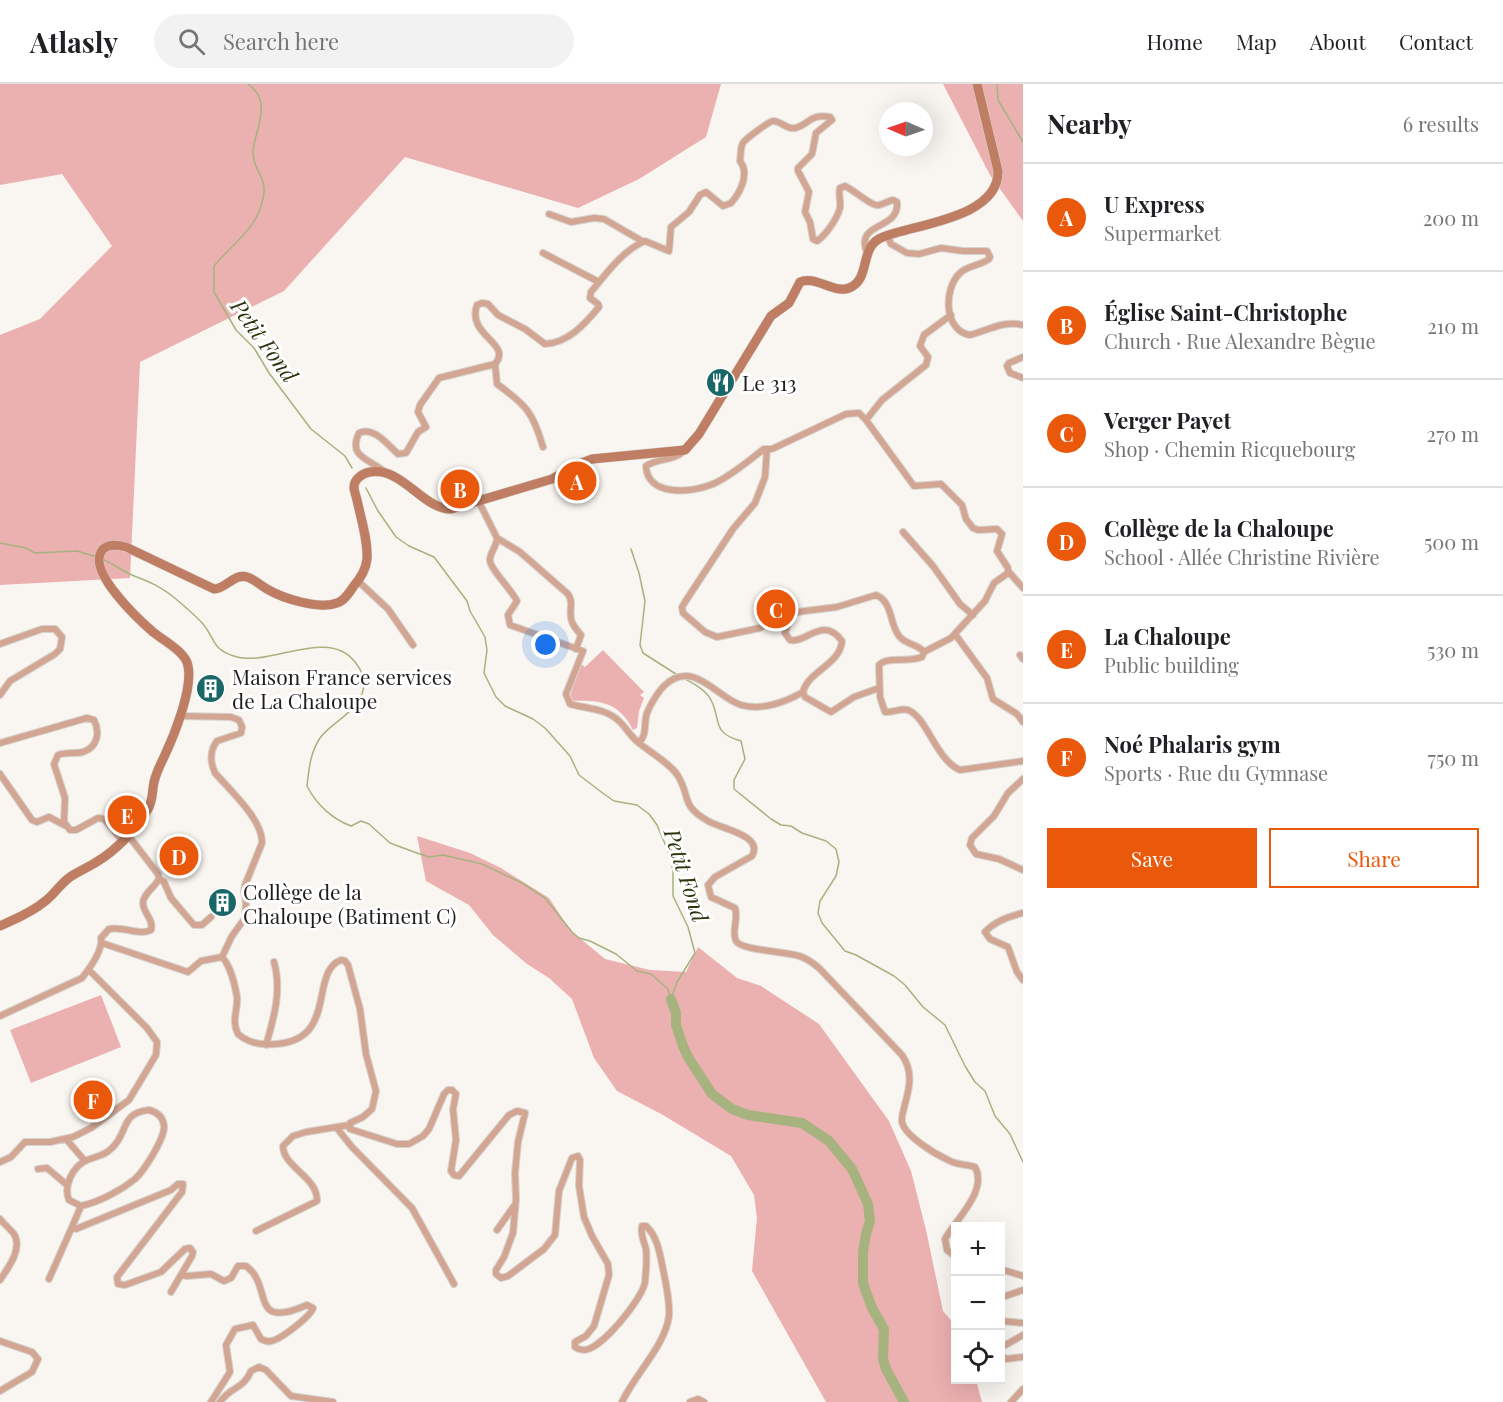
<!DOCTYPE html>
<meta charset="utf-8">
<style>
body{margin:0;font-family:"Playfair Display",serif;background:#f2f2f2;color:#202124}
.controls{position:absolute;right:18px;bottom:18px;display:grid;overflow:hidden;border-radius:0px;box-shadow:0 6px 24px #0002}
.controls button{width:54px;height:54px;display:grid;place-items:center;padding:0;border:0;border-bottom:2px solid #e0e0e0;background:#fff;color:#202124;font:30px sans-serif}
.compass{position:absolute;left:879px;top:18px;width:54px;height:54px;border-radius:50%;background:#fff;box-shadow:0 6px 24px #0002;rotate:272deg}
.you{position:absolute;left:546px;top:561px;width:21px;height:21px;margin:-15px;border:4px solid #fff;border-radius:50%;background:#1a73e8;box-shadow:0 0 0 9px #1a73e833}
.badge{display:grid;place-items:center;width:39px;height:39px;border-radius:50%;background:#ea580c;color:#fff;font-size:20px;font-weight:700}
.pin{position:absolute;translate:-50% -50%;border:3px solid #fff;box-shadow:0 2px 6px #0006}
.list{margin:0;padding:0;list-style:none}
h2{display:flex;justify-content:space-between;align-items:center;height:78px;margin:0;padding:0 24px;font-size:26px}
h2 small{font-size:20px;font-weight:400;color:#757577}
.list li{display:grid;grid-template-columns:39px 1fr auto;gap:18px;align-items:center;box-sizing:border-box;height:108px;padding:0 24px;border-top:2px solid #e0e0e0}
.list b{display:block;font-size:22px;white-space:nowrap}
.list p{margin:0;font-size:20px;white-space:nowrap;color:#757577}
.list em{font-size:20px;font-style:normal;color:#757577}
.actions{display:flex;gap:12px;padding:18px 24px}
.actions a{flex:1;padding:14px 0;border:2px solid #ea580c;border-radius:0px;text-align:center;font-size:21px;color:#ea580c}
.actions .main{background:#ea580c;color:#fff}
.icon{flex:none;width:33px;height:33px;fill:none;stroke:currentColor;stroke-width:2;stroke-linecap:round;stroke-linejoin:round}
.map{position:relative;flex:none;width:1023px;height:1318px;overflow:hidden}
header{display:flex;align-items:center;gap:36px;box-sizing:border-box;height:84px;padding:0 30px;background:#fff;border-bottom:2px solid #e0e0e0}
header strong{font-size:28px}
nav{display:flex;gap:33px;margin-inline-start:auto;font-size:21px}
.search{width:420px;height:54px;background:#f2f2f2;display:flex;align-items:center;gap:15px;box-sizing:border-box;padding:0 21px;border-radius:33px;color:#757577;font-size:22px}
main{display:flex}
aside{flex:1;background:#fff}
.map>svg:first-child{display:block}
</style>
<header>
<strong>Atlasly</strong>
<div class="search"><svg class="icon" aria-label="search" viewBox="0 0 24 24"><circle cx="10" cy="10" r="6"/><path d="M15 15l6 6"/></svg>Search here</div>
<nav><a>Home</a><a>Map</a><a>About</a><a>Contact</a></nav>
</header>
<main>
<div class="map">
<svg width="1023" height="1318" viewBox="0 0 1023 1318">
<rect width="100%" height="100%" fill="#f9f5f0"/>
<path fill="#ebb0b0" d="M0,0H721L706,53L639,95L578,124L405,73L284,207L140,278L130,494L0,501V251L40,235L112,162L62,90L0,101Z
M943,0H1023V137L990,91Z
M603,566L644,608L640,611L644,614L639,627L637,644L633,646C619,618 600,616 571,617V609L580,579L585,583Z
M417,752L470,769L501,784L549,814L570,846L605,875L650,886L686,888L698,863L737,894L761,902L819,940L889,1037L911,1087L926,1146L943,1227L955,1241L956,1296H976L982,1318H826L752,1187L757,1134L754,1111L731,1072L663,1031L617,1007L594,974L572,915L549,894L527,880L493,851L469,821L426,797Z
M101,911L121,963L31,999L10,946Z"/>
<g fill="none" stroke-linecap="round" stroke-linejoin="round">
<path stroke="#a6b37f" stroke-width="1.5" d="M248,0C274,18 254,47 253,68C253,84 263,91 264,103C265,111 260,127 256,134C247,151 226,167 214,182V208L236,246L254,264L269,289L311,345L345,372L352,384
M997,0L998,16L1023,58
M366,404L378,427L396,453L409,462L434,473L467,517L470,527L485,553L487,566L484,589L496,613L505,622L533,635L545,644L570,672L579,691L604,710L614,717L637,721L649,730L657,741L671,774L673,788V812L688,843L695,869L677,898L671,915
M0,459L26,464L35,469L77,467L97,473
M631,465L639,489L645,517L640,561L643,569L679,592
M104,476C114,480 122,487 132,491C151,499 159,501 176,515C185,523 195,531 203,540C216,555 211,566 237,573C270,582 329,543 355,578C359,583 364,591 364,598C364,627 334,635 320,654C310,669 309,685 307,702C316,720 332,735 351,742L361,737L369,740L390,759L414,768L429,773L443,771L482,780L522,799L545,814L572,848L579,854L590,857L616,870L637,887L651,890L668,905L671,915
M683,594C694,600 707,606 712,618C721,638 712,649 741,657L745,675L734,696V705L771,735L781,741L791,742L802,749L826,757L836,765L839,778L836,792L820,817L818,829L822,839L845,867L856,871L894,892L905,901L923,923L945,941L965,982L975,998L985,1007L995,1032L1010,1050L1023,1078"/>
<path stroke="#a6b37f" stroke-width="10" d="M671,915L676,929V941L683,962L688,973L712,1010L732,1025L748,1031L802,1039L829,1057L852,1085L868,1120L870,1137L866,1150L863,1168V1199L872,1224L884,1245L883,1275L886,1285L904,1318"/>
<defs>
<path id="street" d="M549,130L571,138L594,134L604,135L642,157
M887,151L891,160L907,169L919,170L941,164L963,167H987L990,173L989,175C980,182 968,181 960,189C943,205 944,247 970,251C989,246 1004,236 1023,241
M543,169L599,198
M1023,273L1009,279L1007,282L1010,289L1023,294
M866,336L914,402L941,400L962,421L966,435L973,444L978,446L997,445L1002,450L997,467L1008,484V489L994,499L985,517L951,554L924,568
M543,363C533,328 526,321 497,300L495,280C513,259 466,252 477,221L482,219L488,220L498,231L525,245L545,260C568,259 585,240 599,223L598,220L590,214L591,208C606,190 623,166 645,157L669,167L671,143L689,128L700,111L706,108L723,122L731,119C740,109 750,90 740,77C741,71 740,64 743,59C745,55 770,37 773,37C781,37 787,46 795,44C809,41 810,29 830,33L832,36L816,49L812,70L798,84V87L809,108L805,128L810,138L813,155L817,157C826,151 837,135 840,124C841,116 838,111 840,104L845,102C854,106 872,123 879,121C884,120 888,117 893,116L897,118C900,147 854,137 867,169
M767,365L765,393L755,419L733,445L685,518L682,523L683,529L705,548L717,553L760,544L781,530L837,523L876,511C893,518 889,539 899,552C906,561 918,560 924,568
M684,367C674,377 658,374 646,382C647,413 692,409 713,400C731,392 748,377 764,365H772L846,330L859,329L866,336L882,316L926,281L928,273L920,262L924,251L951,231
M386,389C371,375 347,374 359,349C374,342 388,361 398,370L406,369L418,348L426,343L418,328L420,321L439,294L495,280
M479,418L497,454C497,463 489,469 490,477C491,486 511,505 517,517L508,531L510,541L583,567L566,610L570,620C587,625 606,624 620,638C627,645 631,653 639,659C648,649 643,641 647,629C650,621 658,608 664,602C693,574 716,613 741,621C761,627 786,618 803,608
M903,448L933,482L960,520L973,531
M497,454L520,468L568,510C574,519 569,524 571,534C571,540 577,546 581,551L576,565
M1008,487L1023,504
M358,497L388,525L413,561
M792,529L785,549L790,556C806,560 823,531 842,557C840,581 808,587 803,608
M955,550L987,594L993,615L1017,630L1023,638
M0,560L42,545H55L62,553L60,565L55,570L10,597L0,611
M924,568L922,573C907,579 887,572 879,581L880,613L885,628C892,629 900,624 908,626C927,633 936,676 960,686L1023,677
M1020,571L1023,575
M803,608L805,613L831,628L854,613L879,604
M181,632L231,633L239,636L242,643L241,649L217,657C210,666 210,678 215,689C230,706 263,736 262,759L245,801L244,807L246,819L245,834L232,852L222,873
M0,659L87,634L94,636C100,648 98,663 83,668C75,670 67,668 58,671L54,680L65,714L64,738L70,746H76L98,734L104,735L122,756
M639,659C650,668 672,681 678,692C691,713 680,721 708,737C721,745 764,751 752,772L715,793L708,801L711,813L735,824C739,835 731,847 736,857C742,867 786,867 799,872C807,874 813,879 819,884L902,971C913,987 910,1002 905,1020C904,1026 901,1032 902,1038C905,1052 935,1070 948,1076C956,1081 966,1080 975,1083C988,1107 956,1135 945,1155L947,1166L956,1173
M0,690L32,736L37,738L49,733L66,742
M1023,695L1008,709L994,732L972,754L970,761L976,770L999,775L1023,786
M128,751L158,790L159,795L164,798L171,814L194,841H202L211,833
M1023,829C1010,832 994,838 985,848L990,855L1008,863L1017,888L1023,896
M102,859L188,888L201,877L222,873C230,881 235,901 237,913C238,927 231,936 238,950C250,960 261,961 277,960C338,955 309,888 341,876L345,877L348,881L360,925L366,970L376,1007L372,1025L363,1033L350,1039V1045L397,1060H409L423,1052L429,1045L444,1010L448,1006H452L456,1010L453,1025L456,1056L451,1087L454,1091L459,1092L509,1031L517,1027L525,1029L518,1058L515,1089L516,1115L513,1149L504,1173L496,1186V1190L501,1194L508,1192L544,1165L555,1151L559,1107L572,1074L578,1072L580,1076L579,1102L584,1133L592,1152L608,1180L609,1191L594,1242L586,1252L575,1258V1263C578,1265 579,1266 584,1266C601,1266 643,1214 645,1198C646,1188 647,1175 646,1165C644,1157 640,1150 642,1142H646C658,1153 660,1171 663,1185C666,1201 670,1216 669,1232C665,1262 635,1290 622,1318
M0,932L82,894C90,884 103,866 101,854L109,845C124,842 139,852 151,846C154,835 143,829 143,819C143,810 155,803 159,795
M266,961C274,934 282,906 274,878
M149,1026C157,1028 163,1033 164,1042C165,1054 144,1087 135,1095C120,1107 99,1118 81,1122L69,1116C63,1102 73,1082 87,1076C97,1072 104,1072 112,1064C129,1048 120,1029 149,1026Z
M336,1043L352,1063L412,1124L454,1200
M66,1055L85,1077
M0,1078L11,1073L25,1058H50L73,1053L91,1044L129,1016L156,971L157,958L147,944L89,886
M38,1085L47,1084L67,1101
M81,1122L72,1143L76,1145L171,1106L178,1100H183L182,1108L117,1193L118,1200L125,1201L161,1188L185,1165L190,1164L193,1168L192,1172L171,1208
M0,1135C4,1140 10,1145 14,1150C23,1165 8,1184 0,1196
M497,1146L514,1122
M256,1147L317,1117C318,1093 283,1083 283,1062L293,1052L306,1048L349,1041
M1000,1185L1023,1192
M181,1191L187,1192L211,1190L224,1197L231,1194L238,1182H246C274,1202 248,1247 307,1221L313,1224C311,1232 280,1256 271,1257C267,1258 265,1257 261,1255L253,1241L235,1245L226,1261L230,1288L211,1318
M49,1195L72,1143
M1000,1214L1023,1206
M1000,1237L1023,1239
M0,1257L32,1268L38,1275L32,1288L0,1307
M1000,1264L1023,1251
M1000,1270L1006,1275L1023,1273
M220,1318C231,1302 243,1306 251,1287L259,1283L266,1286L291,1312L333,1318
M690,1318L698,1315L704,1318
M1011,1318L1023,1305"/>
<path id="secondary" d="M0,842C15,835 31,829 44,818C54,811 60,800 70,793C79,787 89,783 98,777C115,767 139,743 148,725C153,717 152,707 154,698C156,690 160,681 164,673C174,652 193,605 188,582C186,568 164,557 153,548C138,535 89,489 101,468C106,459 118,461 126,463L214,505C226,505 234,489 247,493C254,495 260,501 267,505C282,514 319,526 337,519C344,517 349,509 353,503C360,495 366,486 367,475C368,456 361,435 357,416C356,412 354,407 354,403C354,395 363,389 370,388C403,383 422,425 451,425L552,395L577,381L592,375L685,366L699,350L771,232L789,219L800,198C815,191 834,210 849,204C872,195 858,162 883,153C916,140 999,134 998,87L977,0"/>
</defs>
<use href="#street" stroke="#d6d3ce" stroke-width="8"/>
<use href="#secondary" stroke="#d6d3ce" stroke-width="10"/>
<use href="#street" stroke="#d3a693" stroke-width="6"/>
<use href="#secondary" stroke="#bf7e63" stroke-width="9"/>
</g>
<defs>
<symbol id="restaurant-disc" viewBox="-11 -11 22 22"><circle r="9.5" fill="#196767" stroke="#fff"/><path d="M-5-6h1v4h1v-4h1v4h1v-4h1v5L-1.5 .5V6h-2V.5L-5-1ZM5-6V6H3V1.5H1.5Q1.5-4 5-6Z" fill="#fff"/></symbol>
<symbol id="building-disc" viewBox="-11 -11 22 22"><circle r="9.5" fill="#196767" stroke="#fff"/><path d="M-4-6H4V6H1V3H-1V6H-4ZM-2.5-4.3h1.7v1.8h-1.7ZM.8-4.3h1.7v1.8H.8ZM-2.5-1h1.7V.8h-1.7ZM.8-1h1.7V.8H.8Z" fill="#fff"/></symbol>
</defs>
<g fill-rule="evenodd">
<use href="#restaurant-disc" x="704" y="282" width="33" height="33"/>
<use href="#building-disc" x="194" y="588" width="33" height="33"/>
<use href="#building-disc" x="206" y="802" width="33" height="33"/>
</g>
<g text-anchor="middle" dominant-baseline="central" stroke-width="6" stroke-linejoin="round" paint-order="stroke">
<g font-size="21" fill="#1f1e1c" stroke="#fff" text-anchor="start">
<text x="742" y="298">Le 313</text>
<text x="232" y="592">Maison France services<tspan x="232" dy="24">de La Chaloupe</tspan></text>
<text x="243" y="807">Collège de la<tspan x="243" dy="24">Chaloupe (Batiment C)</tspan></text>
</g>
<g font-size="22" font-style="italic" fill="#2d350d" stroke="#fff">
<text transform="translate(265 256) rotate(54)">Petit Fond</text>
<text transform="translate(687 791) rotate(72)">Petit Fond</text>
</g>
</g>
</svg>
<div class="controls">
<button>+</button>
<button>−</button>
<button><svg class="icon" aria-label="locate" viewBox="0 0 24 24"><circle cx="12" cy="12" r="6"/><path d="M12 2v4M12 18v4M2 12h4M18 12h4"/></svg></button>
</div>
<svg class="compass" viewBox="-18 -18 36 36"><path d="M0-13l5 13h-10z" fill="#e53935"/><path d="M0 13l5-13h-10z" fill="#757577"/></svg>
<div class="you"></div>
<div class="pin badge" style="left:577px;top:397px">A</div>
<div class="pin badge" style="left:460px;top:405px">B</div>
<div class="pin badge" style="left:776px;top:525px">C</div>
<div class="pin badge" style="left:179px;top:772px">D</div>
<div class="pin badge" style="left:127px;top:731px">E</div>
<div class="pin badge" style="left:93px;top:1016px">F</div>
</div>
<aside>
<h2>Nearby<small>6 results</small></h2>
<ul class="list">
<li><span class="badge">A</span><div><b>U Express</b><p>Supermarket</p></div><em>200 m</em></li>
<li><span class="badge">B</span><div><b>Église Saint-Christophe</b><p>Church · Rue Alexandre Bègue</p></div><em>210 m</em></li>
<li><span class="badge">C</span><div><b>Verger Payet</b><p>Shop · Chemin Ricquebourg</p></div><em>270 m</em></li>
<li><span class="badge">D</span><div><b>Collège de la Chaloupe</b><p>School · Allée Christine Rivière</p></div><em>500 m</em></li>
<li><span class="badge">E</span><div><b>La Chaloupe</b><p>Public building</p></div><em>530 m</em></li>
<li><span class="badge">F</span><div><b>Noé Phalaris gym</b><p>Sports · Rue du Gymnase</p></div><em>750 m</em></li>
</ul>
<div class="actions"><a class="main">Save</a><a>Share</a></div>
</aside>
</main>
